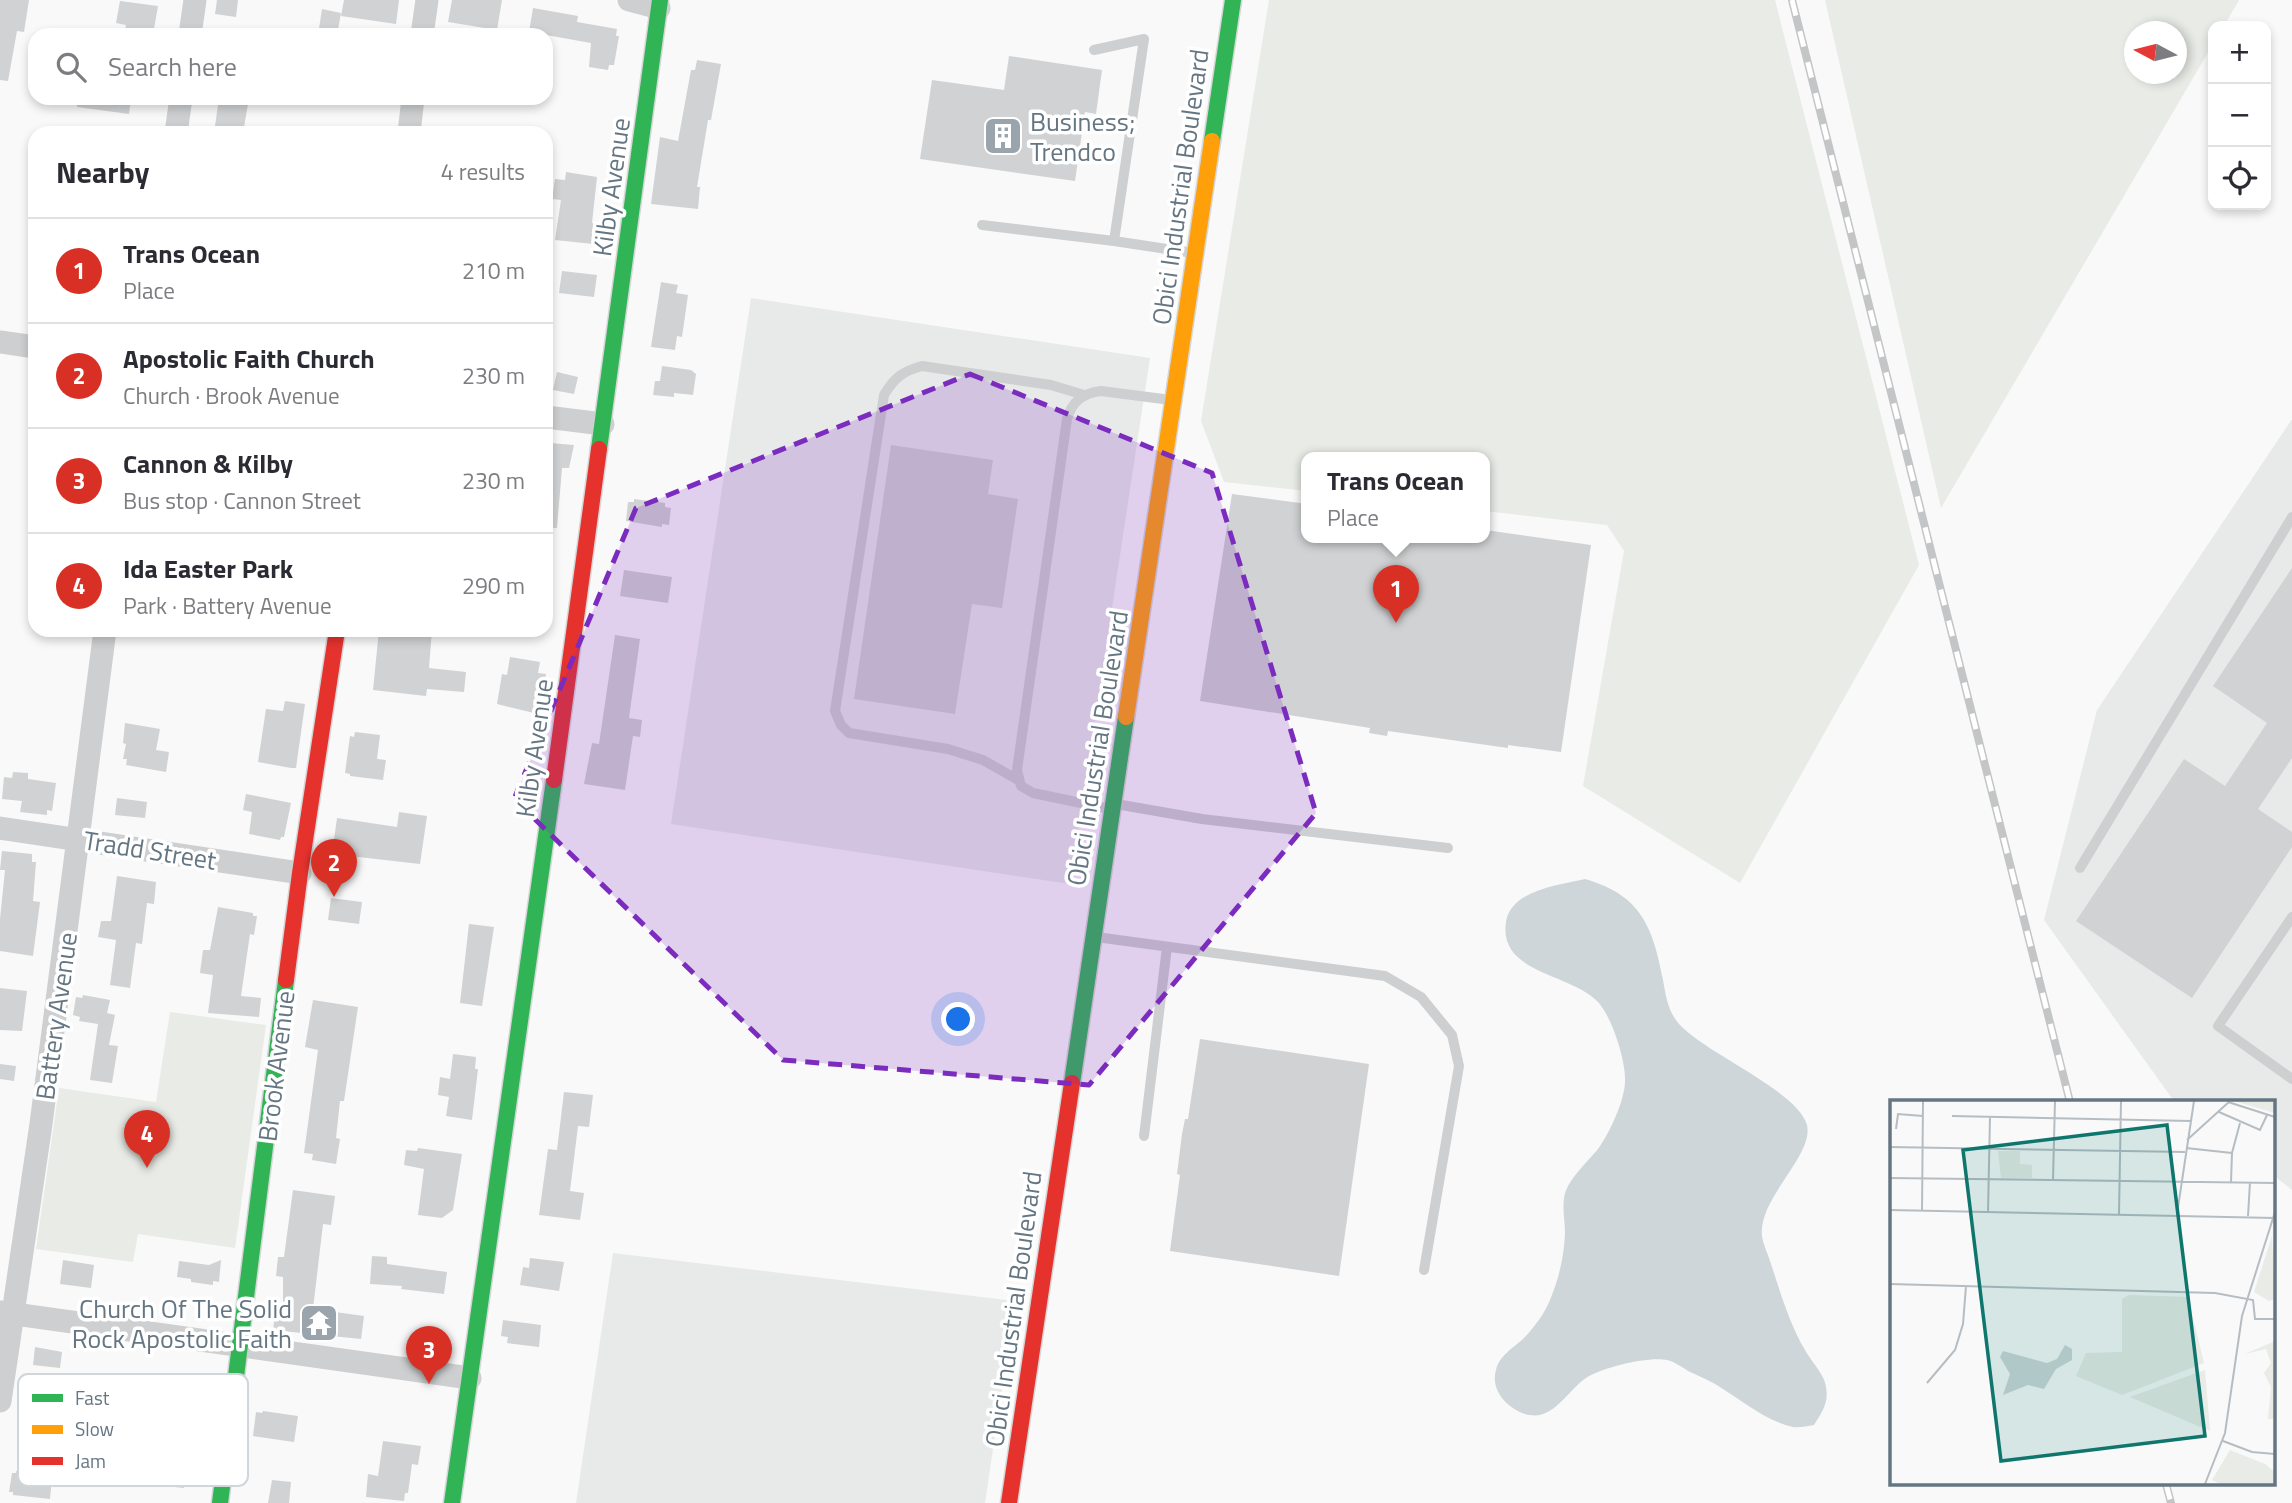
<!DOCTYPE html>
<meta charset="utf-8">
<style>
body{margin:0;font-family:"Titillium Web",sans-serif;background:#f2f2f3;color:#2b2b33}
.controls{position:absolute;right:21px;top:21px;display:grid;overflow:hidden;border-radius:14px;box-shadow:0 4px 10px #0003}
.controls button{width:63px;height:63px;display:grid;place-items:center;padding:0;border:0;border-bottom:2px solid #e1e1e2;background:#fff;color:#2b2b33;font:35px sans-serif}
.compass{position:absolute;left:2124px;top:21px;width:63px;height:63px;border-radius:50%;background:#fff;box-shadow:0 4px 10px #0003;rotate:277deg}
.you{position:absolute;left:959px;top:1020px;width:24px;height:24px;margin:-18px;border:5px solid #fff;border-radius:50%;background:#1a73e8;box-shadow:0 0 0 10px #1a73e833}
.badge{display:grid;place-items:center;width:46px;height:46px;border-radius:50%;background:#d93025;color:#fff;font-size:23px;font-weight:700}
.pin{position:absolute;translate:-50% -58px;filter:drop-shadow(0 2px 4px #0008)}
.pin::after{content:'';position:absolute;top:37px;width:24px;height:21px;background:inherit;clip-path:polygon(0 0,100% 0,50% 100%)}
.popup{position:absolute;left:1301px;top:452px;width:189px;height:91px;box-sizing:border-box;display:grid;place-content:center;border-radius:14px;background:#fff;filter:drop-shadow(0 2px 5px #0005);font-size:23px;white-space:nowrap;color:#7c7c81}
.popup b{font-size:26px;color:#2b2b33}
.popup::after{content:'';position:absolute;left:50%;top:100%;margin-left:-14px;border:14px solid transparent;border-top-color:#fff}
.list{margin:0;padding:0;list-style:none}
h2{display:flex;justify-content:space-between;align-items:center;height:91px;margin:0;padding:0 28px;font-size:30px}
h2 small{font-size:23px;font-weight:400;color:#7c7c81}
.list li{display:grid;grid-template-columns:46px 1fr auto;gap:21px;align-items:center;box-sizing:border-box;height:105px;padding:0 28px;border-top:2px solid #e1e1e2}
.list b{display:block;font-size:26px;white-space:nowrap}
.list p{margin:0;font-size:23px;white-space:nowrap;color:#7c7c81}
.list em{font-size:23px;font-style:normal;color:#7c7c81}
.icon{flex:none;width:38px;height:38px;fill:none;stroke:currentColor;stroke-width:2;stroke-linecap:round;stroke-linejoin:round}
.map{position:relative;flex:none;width:2292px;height:1503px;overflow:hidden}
.search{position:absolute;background:#fff;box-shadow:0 4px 10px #0003;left:28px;top:28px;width:525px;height:77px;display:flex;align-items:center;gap:18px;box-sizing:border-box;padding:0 24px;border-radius:21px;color:#7c7c81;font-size:26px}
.panel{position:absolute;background:#fff;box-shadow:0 4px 10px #0003;left:28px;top:126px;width:525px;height:511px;border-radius:21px}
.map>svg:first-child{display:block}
</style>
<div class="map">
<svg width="2292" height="1503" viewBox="0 0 2292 1503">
<rect width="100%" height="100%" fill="#f9f9f9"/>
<path fill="#e8e9e9" d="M751,298L1150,358L1070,884L671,824Z
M2292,419V1190L2273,1175V1102H2178L2171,1097L2044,920L2097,710Z
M613,1253L1015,1301L985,1503H576Z"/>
<path fill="#e8ebe6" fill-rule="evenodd" d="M1269,0H1775L1919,565L1740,883L1583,786L1624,551L1607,525L1485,511V457H1307V491L1224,482L1201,421Z
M1825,0H2239L2224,26H2213V44L1941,508ZM2134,32H2176V74H2134Z
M170,1012L266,1025L235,1248L138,1234L133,1262L36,1249L59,1088L156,1102Z"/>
<path fill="#ced6d9" d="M1585,879C1641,895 1653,927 1663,980C1666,997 1668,1011 1679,1024C1705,1053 1798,1091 1807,1125C1814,1156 1758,1198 1762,1236C1763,1244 1768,1254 1770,1261C1780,1291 1789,1323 1805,1350C1811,1361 1825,1375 1826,1387C1829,1403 1822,1412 1814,1425C1807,1426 1799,1428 1793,1427C1767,1421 1745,1403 1723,1389C1713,1382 1701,1377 1690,1372C1683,1368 1674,1361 1667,1360C1649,1356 1605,1367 1589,1376C1568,1388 1554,1423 1525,1414C1507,1408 1490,1390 1496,1370C1499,1356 1513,1348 1523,1339C1533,1329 1545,1313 1550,1300C1559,1278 1564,1257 1565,1233C1565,1218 1560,1200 1568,1186C1575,1173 1588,1161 1598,1149C1609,1134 1625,1100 1625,1081C1626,1061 1612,1017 1598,1002C1571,973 1498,974 1506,922C1511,890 1559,885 1585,879Z"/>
<path fill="#d0d2d3" d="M0,0H29L24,32L17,31L8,81L0,80Z
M217,0H238L236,17L215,14Z
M344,0H399L396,24L341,16Z
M452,0H502L497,30L448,22Z
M120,1L158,6L154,29L148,28L147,35H124L126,25L116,23Z
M533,8L578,16L577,22L617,29L616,36H619L614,65H609L608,70L589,67L591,43L529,32Z
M322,9L341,13L337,35H318Z
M1009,56L1102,70L1096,114L1085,112L1075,181L920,159L932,80L1004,90Z
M697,60L721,64L711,120H708L697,187H700L698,209L651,204L660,137L678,141L691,70H695Z
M77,98H131L129,114L77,107Z
M219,98H249L243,133H214Z
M566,172L597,177L592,223L605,226L603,245L555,240L561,200L552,199L555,179L565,180Z
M562,271L597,275L594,297L559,293Z
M661,282L678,285L676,293L688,295L682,337L677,336L675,350L651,347Z
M662,366L691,370L696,374L693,395L674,393V397L653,395L655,381H660Z
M557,372L578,377L574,394L553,390Z
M550,443L574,445L569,468H562L557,528H546V480Z
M891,445L993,460L988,494L1018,499L1002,608L972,604L955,714L854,699Z
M1232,494L1307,504V537H1485V530L1591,545L1561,752L1508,745V748L1388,731L1387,736L1369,733L1370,728L1200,701Z
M634,499L665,503V507L671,508L669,525L662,524V527L626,521L628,502H634Z
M2292,568V758L2258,809L2292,832V847L2192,998L2076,921L2184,759L2225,786L2267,723L2213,686Z
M624,570L672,577L668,603L620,596Z
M379,630H432L429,668L466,672L464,692L427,689L426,696L373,690Z
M615,635L640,639L629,718L642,720L640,737L633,736L625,790L584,784L592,743L599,744Z
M510,657L540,662L538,673L546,674L542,702L536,701L534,713L497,704L502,674L507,675Z
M285,701L305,704L296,768H291L258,762L266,709L283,711Z
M125,723L160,729L156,750L169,752L166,772L126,765L127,759H123L126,744L123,743Z
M355,732L380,735L377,759L386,760L383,780L350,776V774L345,773L350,736L354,737Z
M13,772L28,773V779L56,783L52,811L47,810V815L20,812L22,801L2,799L4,777L12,778Z
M246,794L291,803L284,837H281L280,840L249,834L252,812L243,810Z
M117,798L147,802L145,818L115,815Z
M399,812L427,816L420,864L332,854L337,818L397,827Z
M2,851L32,854V862H36L33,901L40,902L33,956L0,951V919L5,870H0Z
M117,876L156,882L154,904L147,903L142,944L136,943L130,988L110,985L116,940L98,937L101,921H111Z
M331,898L362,902L359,924L328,920Z
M218,907L253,913V916H257L254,935L250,934L241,996L261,998L259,1017L208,1013L213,975L200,973L203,950H210Z
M469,924L494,927L482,1006L460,1003Z
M0,988L27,991L22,1031L0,1030Z
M83,995L110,1000L107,1013L115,1015L109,1045L118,1046L112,1083L90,1080L98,1024L79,1021L80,1017L73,1015L76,997L82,998Z
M313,1000L358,1007L344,1101H340L336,1138L340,1139L336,1164L312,1160L313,1154L304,1153L318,1050L305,1047Z
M1200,1039L1369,1064L1339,1276L1170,1251L1180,1175L1177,1174L1182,1134L1185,1119H1188Z
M453,1054L476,1057L475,1069H478L472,1120L446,1116L449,1097L438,1095L440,1077L450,1079Z
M0,1064L16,1066L14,1081L0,1079Z
M564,1092L593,1095L589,1127L578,1126L570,1191L584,1193L580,1220L539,1215L548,1149L557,1150Z
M418,1148L462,1154L453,1210L442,1218L418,1215L424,1169L404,1165L406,1150L417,1151Z
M293,1190L335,1196L331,1225L323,1224L313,1309L364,1316L361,1339L273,1330L276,1305L283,1306V1277L276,1276L278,1257H284Z
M372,1256L387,1257V1264L447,1272L444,1294L401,1289L402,1286L370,1284Z
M530,1258L564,1262L559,1291L520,1285L523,1267L529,1268Z
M63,1260L94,1265L91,1288L60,1284Z
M221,1260L219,1282L213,1281V1285L191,1282V1279L177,1277L179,1261L209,1265Z
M503,1320L541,1325L539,1347L507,1343L508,1337L501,1336Z
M35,1347L62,1352L60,1368L33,1365Z
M29,1407L61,1411L58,1434L26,1429Z
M263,1411L298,1416L294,1442L253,1436L256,1412L262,1413Z
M158,1420L178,1423L176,1436L187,1438L183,1465H186L185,1469H189L188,1485H184V1488L154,1485V1483H151L155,1450L148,1449L150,1432L156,1433Z
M383,1441L421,1446L418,1465L412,1464L408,1493H405L404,1501L366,1497L368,1474L378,1476Z
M16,1471L52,1478L50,1499L13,1495V1492H9L12,1473H16Z
M272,1480L291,1482L289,1503H268Z"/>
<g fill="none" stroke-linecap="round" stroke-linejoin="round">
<defs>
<path id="fast" d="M1212,141L1233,0
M599,449L660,0
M1072,1083L1126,717
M220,1503L286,980
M452,1503L554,780"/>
<path id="slow" d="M1126,717L1212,141"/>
<path id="jam" d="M554,780L599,449
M286,980L300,873L337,630
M1009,1503L1072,1083"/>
</defs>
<use href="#fast" stroke="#d5d6d7" stroke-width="19"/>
<use href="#slow" stroke="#d5d6d7" stroke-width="19"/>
<use href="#jam" stroke="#d5d6d7" stroke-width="19"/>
<path stroke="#cecfd0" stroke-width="10" d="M1094,50L1144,39L1114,241L1193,253
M982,225L1114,241
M1018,780L983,760L948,749L849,733L841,725L835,711L884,395C894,378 903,371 922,366L1051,385L1084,395
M1116,804L1202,819L1448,848
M1110,809L1033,793L1021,786L1017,770L1067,419C1072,401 1083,393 1101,391L1171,400
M2080,868L2292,517
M2292,917L2218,1026L2292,1079
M1096,937L1385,976L1421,997L1452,1035L1459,1066L1424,1270
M1144,1136L1167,947"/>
<path stroke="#cecfd0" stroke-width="23" d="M629,0L659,8
M190,35L195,0
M422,35L427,0
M176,133L181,98
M409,133L413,98
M0,342L35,347
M546,417L603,424
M0,828L300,873
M0,1312L470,1378
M0,1401L41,1124L105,630"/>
<use href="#fast" stroke="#30b455" stroke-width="16"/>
<use href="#slow" stroke="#ff9f0a" stroke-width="16"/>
<use href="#jam" stroke="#e5322d" stroke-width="16"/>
<defs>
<path id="rail" d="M1792,0L2070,1102
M2166,1484L2171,1503"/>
</defs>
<use href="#rail" stroke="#c3c5c6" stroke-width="8"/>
<use href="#rail" stroke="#fff" stroke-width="5" stroke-dasharray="16" stroke-linecap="butt"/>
</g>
<path fill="#7b2cbf" fill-opacity="0.2" stroke="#7b2cbf" stroke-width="5" stroke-dasharray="14 9" stroke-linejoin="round" d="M970,374L1212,473L1316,813L1089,1085L783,1060L514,799L636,508Z"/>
<defs>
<symbol id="building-square" viewBox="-11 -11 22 22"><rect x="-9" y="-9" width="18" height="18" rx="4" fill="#99a4ac" stroke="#fff"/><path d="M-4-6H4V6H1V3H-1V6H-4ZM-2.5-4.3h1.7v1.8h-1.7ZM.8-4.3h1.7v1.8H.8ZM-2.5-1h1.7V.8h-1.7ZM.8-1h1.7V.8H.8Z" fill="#fff"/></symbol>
<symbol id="temple-square" viewBox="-11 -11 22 22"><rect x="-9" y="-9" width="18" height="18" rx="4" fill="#99a4ac" stroke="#fff"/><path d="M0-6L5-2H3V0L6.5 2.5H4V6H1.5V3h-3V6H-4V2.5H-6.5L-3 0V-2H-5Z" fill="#fff"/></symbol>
</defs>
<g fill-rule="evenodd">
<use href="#building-square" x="981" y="114" width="44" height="44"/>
<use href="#temple-square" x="297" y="1301" width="44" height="44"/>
</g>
<g text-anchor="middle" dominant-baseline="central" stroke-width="7" stroke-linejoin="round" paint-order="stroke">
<g font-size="26" fill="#657683" stroke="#fff" text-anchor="start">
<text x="1030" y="121">Business;<tspan x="1030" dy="30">Trendco</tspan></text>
<text x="292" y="1308" text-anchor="end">Church Of The Solid<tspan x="292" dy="30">Rock Apostolic Faith</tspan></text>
</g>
<g font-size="26" fill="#657683" stroke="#fff">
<text transform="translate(611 187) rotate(-82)">Kilby Avenue</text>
<text transform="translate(1180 187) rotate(-82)">Obici Industrial Boulevard</text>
<text transform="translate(534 748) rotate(-82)">Kilby Avenue</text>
<text transform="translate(1097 748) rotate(-81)">Obici Industrial Boulevard</text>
<text transform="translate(150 850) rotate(9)">Tradd Street</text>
<text transform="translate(56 1016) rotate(-82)">Battery Avenue</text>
<text transform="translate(276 1066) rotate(-83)">Brook Avenue</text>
<text transform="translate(1013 1309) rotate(-82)">Obici Industrial Boulevard</text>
</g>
</g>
<g transform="translate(1890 1100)">
<rect width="385" height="385" fill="#f9f9f9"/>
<path d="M344,1H385V13ZM108,51H130V64L142,65V78H111ZM382,136L385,199L379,201L364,192ZM239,195L298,197L314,263L232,295L186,276L196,253L232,252V199ZM385,241V319H378L381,287L374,273L381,263L376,249L355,254ZM315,270L320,331L240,297ZM340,350L375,364L385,372V384H331L322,380Z" fill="#e8ebe6"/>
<path d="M175,245L182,249V260L166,269L154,289L138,285L113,295L120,274L110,257L113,251L157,263L167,259Z" fill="#ced6d9"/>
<path fill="none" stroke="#b5bdc3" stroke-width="2" d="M338,2L385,17M329,12L370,30L377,15M62,16L301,21M6,29L8,14L33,16M297,40L340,1M0,47L295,52M296,48L342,53M0,78L385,83M163,80L165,1M341,82L342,53L350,23M0,110L385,118M32,111L33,1M98,112L100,17M229,114L231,1M287,114L304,1M358,116L360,82M0,184L325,193L363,200L365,219H385M37,283L65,250L73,224L76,186M333,341L362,352L385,354M315,384L335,333L352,216L385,112"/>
<path fill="#0f766e" fill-opacity="0.15" stroke="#0f766e" stroke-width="3.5" d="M277,25L315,336L111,361L73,50Z"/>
<rect width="385" height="385" fill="none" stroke="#657683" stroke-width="3.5"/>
</g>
<rect x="18" y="1374" width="230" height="112" rx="10" fill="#fff" stroke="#d1d6da" stroke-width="2"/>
<rect x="32" y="1394" width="31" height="8" fill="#30b455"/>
<rect x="32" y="1425" width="31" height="9" fill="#ff9f0a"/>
<rect x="32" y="1457" width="31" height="8" fill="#e5322d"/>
<g font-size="19" fill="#657683">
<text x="75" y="1405">Fast</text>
<text x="75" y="1436">Slow</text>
<text x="75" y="1468">Jam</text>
</g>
</svg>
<div class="controls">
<button>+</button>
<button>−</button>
<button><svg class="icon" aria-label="locate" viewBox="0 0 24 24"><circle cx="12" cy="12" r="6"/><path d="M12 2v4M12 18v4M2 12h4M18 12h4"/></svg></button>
</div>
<svg class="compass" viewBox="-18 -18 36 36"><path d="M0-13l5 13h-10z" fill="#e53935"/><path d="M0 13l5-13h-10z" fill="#7c7c81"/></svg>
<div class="you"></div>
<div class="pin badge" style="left:1396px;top:623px">1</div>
<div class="popup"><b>Trans Ocean</b>Place</div>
<div class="pin badge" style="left:334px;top:897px">2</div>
<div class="pin badge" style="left:429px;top:1384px">3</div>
<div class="pin badge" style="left:147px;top:1168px">4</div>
<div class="search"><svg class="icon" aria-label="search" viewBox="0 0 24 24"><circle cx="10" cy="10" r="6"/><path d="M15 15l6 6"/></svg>Search here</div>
<section class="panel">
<h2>Nearby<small>4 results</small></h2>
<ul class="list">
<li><span class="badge">1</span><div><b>Trans Ocean</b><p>Place</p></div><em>210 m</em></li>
<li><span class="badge">2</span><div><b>Apostolic Faith Church</b><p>Church · Brook Avenue</p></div><em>230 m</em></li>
<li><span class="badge">3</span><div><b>Cannon &amp; Kilby</b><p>Bus stop · Cannon Street</p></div><em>230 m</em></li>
<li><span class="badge">4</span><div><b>Ida Easter Park</b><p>Park · Battery Avenue</p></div><em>290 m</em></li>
</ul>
</section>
</div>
